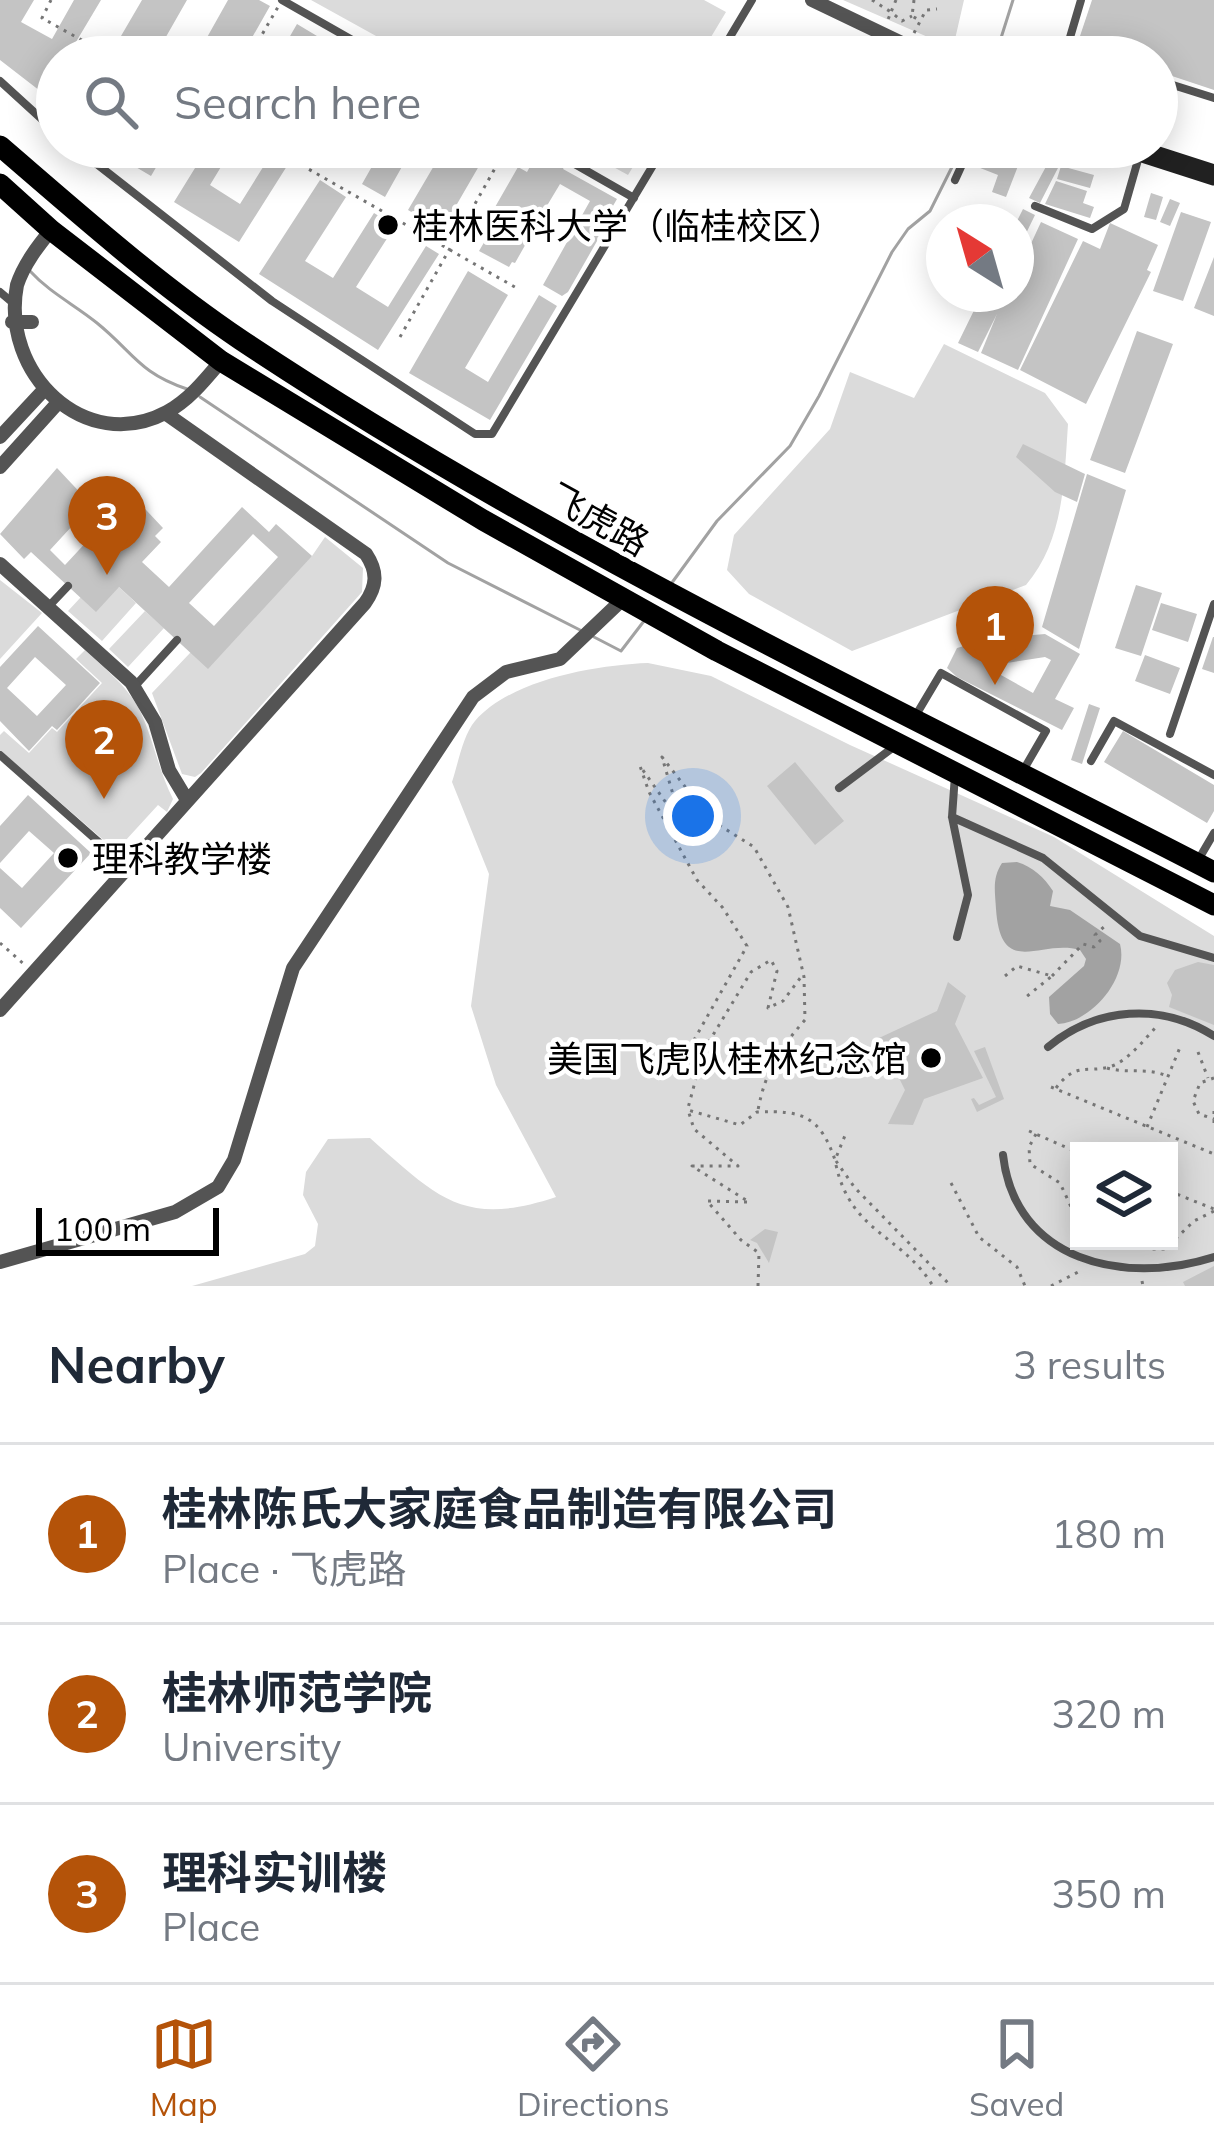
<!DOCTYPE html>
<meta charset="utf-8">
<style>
body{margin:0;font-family:Mulish,"Noto Sans SC",sans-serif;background:#f6f6f7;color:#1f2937}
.controls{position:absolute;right:36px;bottom:36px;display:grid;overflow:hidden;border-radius:0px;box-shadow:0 6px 30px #0003}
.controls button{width:108px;height:108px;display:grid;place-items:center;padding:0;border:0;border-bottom:3px solid #e0e1e3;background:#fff;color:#1f2937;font:60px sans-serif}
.compass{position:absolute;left:926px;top:204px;width:108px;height:108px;border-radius:50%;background:#fff;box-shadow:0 6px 30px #0003;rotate:323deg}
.scale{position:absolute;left:36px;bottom:30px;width:183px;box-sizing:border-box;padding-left:12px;border:6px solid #000;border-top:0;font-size:33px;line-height:42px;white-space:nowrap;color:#000;-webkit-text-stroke:9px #fff;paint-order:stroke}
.you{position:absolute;left:693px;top:816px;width:42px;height:42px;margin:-30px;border:9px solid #fff;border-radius:50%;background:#1a73e8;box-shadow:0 0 0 18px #1a73e833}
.badge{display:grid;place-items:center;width:78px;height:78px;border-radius:50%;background:#b45309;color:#fff;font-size:39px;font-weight:700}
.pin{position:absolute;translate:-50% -99px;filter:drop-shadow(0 3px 6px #0008)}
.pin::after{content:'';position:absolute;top:63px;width:42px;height:36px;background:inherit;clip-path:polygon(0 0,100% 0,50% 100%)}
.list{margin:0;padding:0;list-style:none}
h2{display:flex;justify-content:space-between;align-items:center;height:156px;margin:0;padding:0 48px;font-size:51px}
h2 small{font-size:39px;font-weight:400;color:#747a83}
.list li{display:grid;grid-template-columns:78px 1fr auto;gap:36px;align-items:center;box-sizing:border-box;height:180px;padding:0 48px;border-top:3px solid #e0e1e3}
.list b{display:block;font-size:45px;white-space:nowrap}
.list p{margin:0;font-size:39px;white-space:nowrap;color:#747a83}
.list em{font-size:39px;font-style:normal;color:#747a83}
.icon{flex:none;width:66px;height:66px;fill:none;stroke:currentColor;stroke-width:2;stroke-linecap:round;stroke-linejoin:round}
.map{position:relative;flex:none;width:1214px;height:1286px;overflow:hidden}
.search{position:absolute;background:#fff;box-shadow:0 6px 30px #0003;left:36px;right:36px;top:36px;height:132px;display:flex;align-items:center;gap:30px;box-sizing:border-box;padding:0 42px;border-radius:66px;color:#747a83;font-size:45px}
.sheet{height:696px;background:#fff}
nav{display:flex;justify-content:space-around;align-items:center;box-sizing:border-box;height:168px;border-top:3px solid #e0e1e3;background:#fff;font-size:33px;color:#747a83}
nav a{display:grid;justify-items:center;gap:6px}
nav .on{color:#b45309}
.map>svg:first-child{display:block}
</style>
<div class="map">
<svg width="1214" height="1286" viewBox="0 0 1214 1286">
<rect width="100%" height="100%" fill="#fff"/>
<path fill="#dbdbdb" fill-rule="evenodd" d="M311,0H704L726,12L699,57H414Z
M843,0H964L953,48Z
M577,147H645L628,175Z
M944,344L1045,393L1068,424C1064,482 1064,540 1026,585L852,651L749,594L727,570L734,535L830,429L850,372L914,398Z
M325,537L363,568L362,592L201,773L195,777L182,774L152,693L190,653L312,556Z
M0,580L42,613L0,659Z
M119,587L136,603L102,641L68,611L81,597Z
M145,611L164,628L128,667L109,649Z
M85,650C104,668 125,684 138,707C153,736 158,770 173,799L167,812L158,805L125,841L131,848L123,857L0,750V735L4,731L29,753L52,728L57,732L102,683L76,659Z
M648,663L711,676L850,745L1054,837L1214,936V1286H192L305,1254L315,1246L318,1224L303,1195L306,1172L328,1139L370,1138C437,1197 463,1228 556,1197L496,1085L471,1006L489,874L452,782C458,764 463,735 475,721C510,680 595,665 648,663ZM1079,1151H1169V1241H1079Z"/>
<path fill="#a2a2a2" d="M1017,862C1033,867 1044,877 1053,891L1050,906L1070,910L1120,944C1129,978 1092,1022 1058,1024L1050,1014L1049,997L1084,966L1086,959L1080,950C1041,938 1001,980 996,909C995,891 992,878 1002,863Z"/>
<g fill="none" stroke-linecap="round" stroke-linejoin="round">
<path stroke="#a2a2a2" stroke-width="3" d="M995,57L1013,0
M30,271C50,293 75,305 97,323C134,353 139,373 187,389
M200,397L448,563L580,630
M671,584L717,521L790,446L819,396L892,252L908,229L930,211L962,147
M594,637L621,651L644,621"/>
</g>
<path fill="#c4c4c4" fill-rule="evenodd" d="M0,0H34L21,22L52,39L74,0H101L67,57H57V73L44,94L0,60Z
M142,0H187L155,56L121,36Z
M228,0H259L270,6L241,57H196Z
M1092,0H1214V90L1157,71V57H1115L1077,45Z
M297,24L337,48L332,57H278Z
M102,147H168L151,176Z
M208,147H233L210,185L240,204L270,156L287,166L239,242L174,202Z
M316,147H346L335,167L312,154Z
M383,147H413L385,197L362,184Z
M445,147H490L442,230L408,210Z
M976,147H1006L1023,153L1006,197L992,192L998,175L970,164Z
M539,150L565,165L563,169L617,199L610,211L613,213L568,292L562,296L543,285L590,201L560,184L542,214L537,212L531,223L536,226L515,263L512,262L509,267L479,251L486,239L479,235L518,167L527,172Z
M1049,161L1059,166L1040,203L1029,198Z
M1061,166L1094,175L1090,188L1057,179Z
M320,180L346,197L305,261L333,278L374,213L395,226L356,287L388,307L426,246L439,254L378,350L259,274Z
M1056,181L1087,191L1083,203L1094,207L1090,218L1045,204Z
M1151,193L1163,197L1156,220L1144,217Z
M1170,199L1180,203L1170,226L1160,222Z
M1023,209L1035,215L1016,254V223Z
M1181,212L1211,222L1183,301L1153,291Z
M1041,222L1078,239L1018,370L981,353L997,314L978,352L958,343L982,294H997L993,302L1002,306L1008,294H1016V276Z
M1110,223L1158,245L1147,270L1151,272L1086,404L1020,370L1083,241L1100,249Z
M935,237L942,241L935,255L927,252Z
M1214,257V316L1194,308Z
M468,271L508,295L465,368L488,382L539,295L557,306L490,420L409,373Z
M1137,331L1173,344L1125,473L1090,460Z
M1023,444L1085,474L1077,502L1055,492L1016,457Z
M57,468L87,500L81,508L85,512L50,550L65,565L131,494L163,528L155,536L161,542L142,562L169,587L242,507L269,532L276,524L312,556L208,669L119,587L96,612L31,552L24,559L0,534ZM253,534L278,557L214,626L189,603Z
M1087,474L1126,490L1079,649L1042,627Z
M1136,585L1162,593L1141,656L1115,648Z
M1161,603L1197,614L1188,642L1152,630Z
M38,626L100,683L57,730L52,726L29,751L0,721V667ZM35,657L66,685L37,716L7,688Z
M1045,634L1080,654L1055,699L1074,708L1062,730L957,677L947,668L957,648L989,639ZM1045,657L1051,660L1033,693L992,670L994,665Z
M1213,637H1214V673L1202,669Z
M1145,655L1180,668L1170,694L1135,681Z
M1089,704L1100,708L1082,764L1071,760Z
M1123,731L1214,785V811L1207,823L1104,762Z
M795,762L844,821L815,845L767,786Z
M28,795L91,853L21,928L0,908V868L22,888L54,853L29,831L0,863V826Z
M1198,962L1214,965V1025L1169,1007L1172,995L1167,983L1175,970Z
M948,982L966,996L955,1024L983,1078L924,1099L913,1125L888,1124L905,1090L879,1038L937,1011Z
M985,1047L1004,1099L977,1112L971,1099L974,1098L979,1105L996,1097L974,1051Z
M765,1229L778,1232L769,1263L757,1243L750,1240Z
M1214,1266V1286H1185L1183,1282Z"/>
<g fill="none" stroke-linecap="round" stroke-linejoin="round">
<path stroke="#767676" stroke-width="3" stroke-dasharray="3 6" stroke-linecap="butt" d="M51,0L42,18L112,57
M872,0L891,12L887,22
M896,0L891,12L902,21L912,16
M914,0L912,16L919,20
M914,33L926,10L937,9
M249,57L278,7
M270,147L520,290
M400,337L507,147
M680,818L662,757L711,820L754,847L788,907L804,977L805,1020C780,1048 765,1072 758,1110
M681,824L640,766L649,792L697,880L723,908L747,946L676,1072L703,1052L688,1108
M0,943L26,966
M1005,976L1017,966L1052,976L1026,997
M1052,976L1083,944L1094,947L1100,941L1095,935L1107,924
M704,1050L751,972L771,960L777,971L768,1008L783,1001L801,977
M1198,1052L1208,1078
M1107,1068C1128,1074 1147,1067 1167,1076
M1214,1078L1200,1083L1193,1101L1199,1114L1214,1119
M1051,1087L1214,1154
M1056,1088C1076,1062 1085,1073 1109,1067C1127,1062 1144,1040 1156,1027
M1214,1111V1123
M1147,1127L1181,1045
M1029,1131L1079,1153
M1036,1134L1029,1147L1030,1164L1060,1183L1079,1224
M836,1161L855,1188L951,1286
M836,1165C851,1233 901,1234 933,1286
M951,1183L979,1237L1017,1267L1025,1286
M1169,1191L1214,1209
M1137,1241L1149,1249H1165L1194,1221L1214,1211
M1095,1249L1098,1241
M1142,1281L1143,1286
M758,1286L759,1253L741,1240L707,1201L749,1202L692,1166H738L694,1129L688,1110L740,1125L757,1112C802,1110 820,1116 835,1160L846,1133
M1051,1286L1082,1270"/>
<path stroke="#545454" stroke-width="8" d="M282,0L382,57
M1081,0L1066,51L1084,57
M718,57L752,0
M1157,80L1214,98
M0,81L57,133
M75,147L272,301L475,434H492L664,147
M545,147L634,198
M955,180L970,147
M1035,206L1092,229L1124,209L1140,153
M0,292L13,303
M49,606L68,586
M135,686L177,640
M916,715L941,673L1046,731L1024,769
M1170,734L1214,604
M0,755L127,867
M1091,761L1114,721L1214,775
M955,775L952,817L968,895L957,937
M839,788L895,746
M952,817L1043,858L1140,936L1214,958
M1197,862L1214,833
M1048,1047C1096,1007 1161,1002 1214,1036
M1003,1155C1015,1261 1123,1286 1214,1257"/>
<path stroke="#545454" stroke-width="14" d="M812,0L931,57
M51,230C38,246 24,264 17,285C0,373 85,456 167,412C189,400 205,380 221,361
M12,322H32
M0,437L41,393
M0,467L55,406
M0,564L131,682L155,722L169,770L187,800
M0,1010L365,603C377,586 378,572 366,554L165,413
M0,1262L175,1212L218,1187L234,1160L293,968L473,697L506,672L560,659L623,599"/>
<path stroke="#212121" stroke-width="21" d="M1127,147L1214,175"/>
<path stroke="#000" stroke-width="21" d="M0,146C78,213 155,282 241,340C550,546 885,702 1214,872
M0,184L51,230L221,361L483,520L717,651L1214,905"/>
</g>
<g fill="#000" stroke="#fff" stroke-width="4.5">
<circle cx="388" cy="225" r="12"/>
<circle cx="68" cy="858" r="12"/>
<circle cx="931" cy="1058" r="12"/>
</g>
<g text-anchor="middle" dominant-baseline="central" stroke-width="9" stroke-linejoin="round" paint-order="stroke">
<g font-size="36" fill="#000" stroke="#fff" text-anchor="start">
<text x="412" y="225">桂林医科大学（临桂校区）</text>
<text x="92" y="858">理科教学楼</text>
<text x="907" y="1058" text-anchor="end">美国飞虎队桂林纪念馆</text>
</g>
<g font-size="36" fill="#000" stroke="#fff">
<text transform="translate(599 519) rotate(29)">飞虎路</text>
</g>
</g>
</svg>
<div class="controls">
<button><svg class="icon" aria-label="layers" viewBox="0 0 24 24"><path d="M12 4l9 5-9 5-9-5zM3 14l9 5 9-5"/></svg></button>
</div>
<svg class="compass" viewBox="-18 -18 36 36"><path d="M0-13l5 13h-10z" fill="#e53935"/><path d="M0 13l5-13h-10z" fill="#747a83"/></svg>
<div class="scale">100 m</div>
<div class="you"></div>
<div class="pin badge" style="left:995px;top:685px">1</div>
<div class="pin badge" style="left:104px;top:799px">2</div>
<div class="pin badge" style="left:107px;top:575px">3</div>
<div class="search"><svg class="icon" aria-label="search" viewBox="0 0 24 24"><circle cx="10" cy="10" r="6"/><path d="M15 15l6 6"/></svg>Search here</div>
</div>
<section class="sheet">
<h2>Nearby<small>3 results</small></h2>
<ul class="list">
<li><span class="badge">1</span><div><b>桂林陈氏大家庭食品制造有限公司</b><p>Place · 飞虎路</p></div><em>180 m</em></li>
<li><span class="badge">2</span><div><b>桂林师范学院</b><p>University</p></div><em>320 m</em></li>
<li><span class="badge">3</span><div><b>理科实训楼</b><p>Place</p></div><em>350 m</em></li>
</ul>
</section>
<nav>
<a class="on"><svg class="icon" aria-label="map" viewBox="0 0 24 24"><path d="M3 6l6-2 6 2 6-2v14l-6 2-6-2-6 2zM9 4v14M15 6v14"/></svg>Map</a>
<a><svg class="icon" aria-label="directions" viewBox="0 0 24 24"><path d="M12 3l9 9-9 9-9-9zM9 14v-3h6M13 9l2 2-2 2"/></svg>Directions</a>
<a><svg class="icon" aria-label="saved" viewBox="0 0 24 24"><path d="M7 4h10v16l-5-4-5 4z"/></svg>Saved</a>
</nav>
